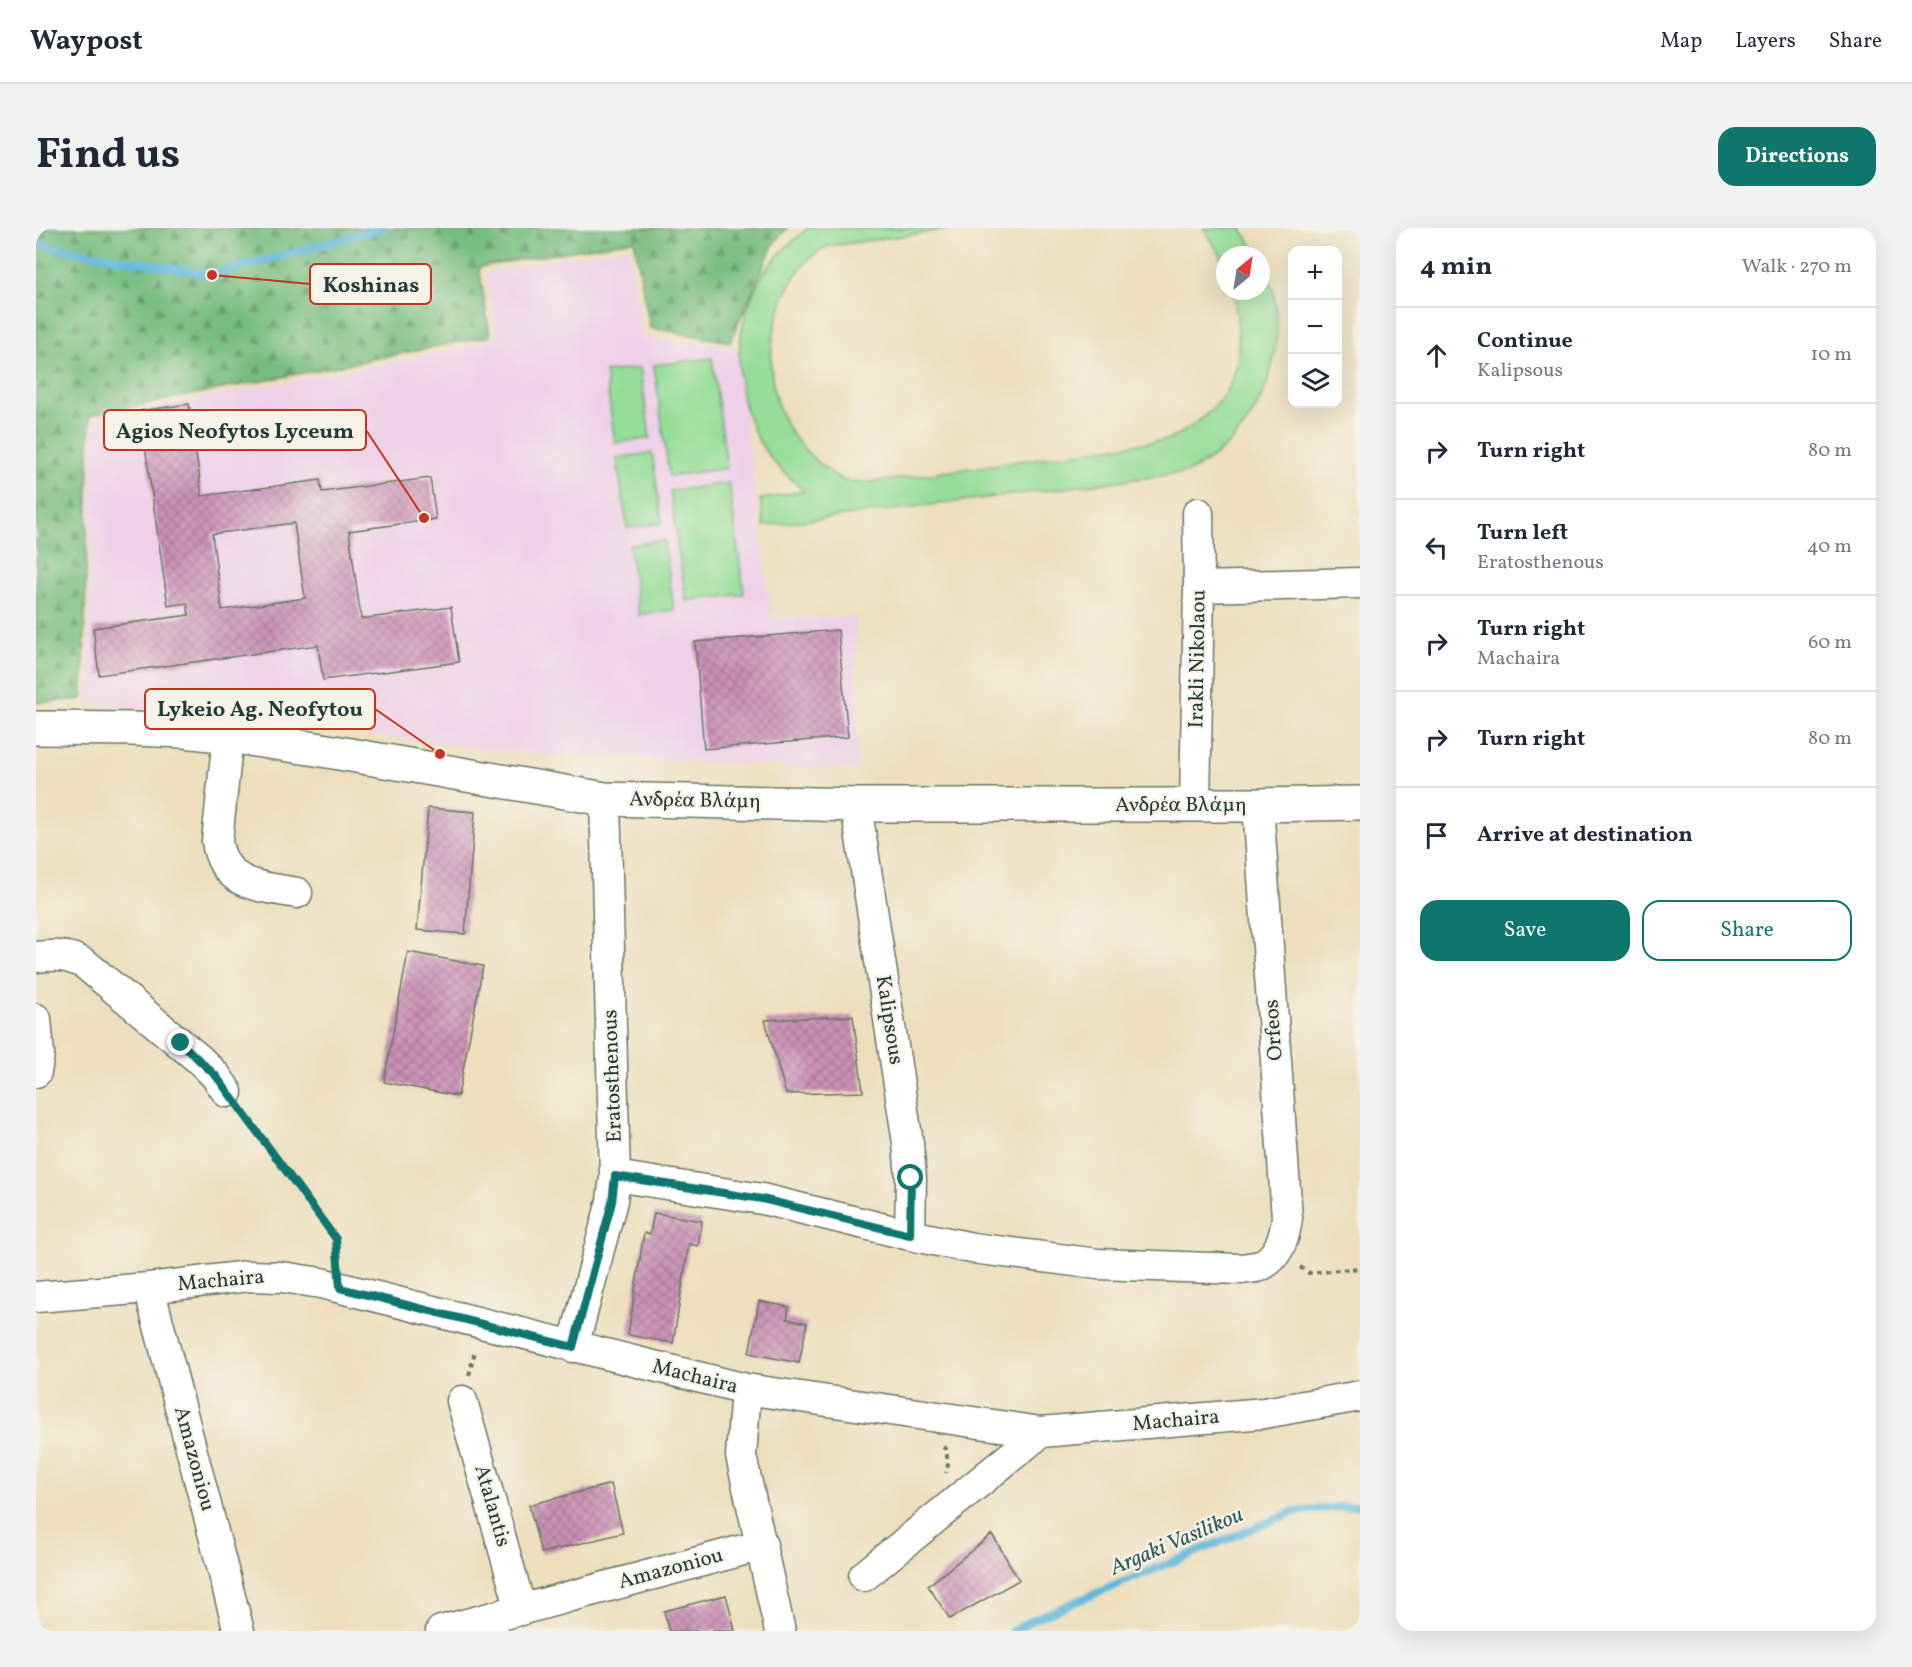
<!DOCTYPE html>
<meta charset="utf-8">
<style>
body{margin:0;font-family:Vollkorn,serif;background:#f2f2f3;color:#1f2937}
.controls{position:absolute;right:18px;top:18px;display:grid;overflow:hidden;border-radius:12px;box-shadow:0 6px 24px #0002}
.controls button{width:54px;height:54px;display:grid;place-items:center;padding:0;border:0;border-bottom:2px solid #e0e1e3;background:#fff;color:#1f2937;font:30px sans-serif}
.compass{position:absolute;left:1180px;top:18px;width:54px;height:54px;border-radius:50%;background:#fff;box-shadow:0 6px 24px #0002;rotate:30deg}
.stop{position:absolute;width:18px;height:18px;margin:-14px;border:4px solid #0f766e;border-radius:50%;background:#fff}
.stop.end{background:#0f766e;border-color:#fff;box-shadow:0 2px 6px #0008}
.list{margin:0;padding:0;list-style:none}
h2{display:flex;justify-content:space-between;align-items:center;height:78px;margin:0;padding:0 24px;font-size:26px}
h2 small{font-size:20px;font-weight:400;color:#747a83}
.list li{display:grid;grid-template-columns:39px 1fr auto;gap:18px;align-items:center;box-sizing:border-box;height:96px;padding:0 24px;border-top:2px solid #e0e1e3}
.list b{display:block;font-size:22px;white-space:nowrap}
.list p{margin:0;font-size:20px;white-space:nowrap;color:#747a83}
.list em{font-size:20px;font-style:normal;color:#747a83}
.actions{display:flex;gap:12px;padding:18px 24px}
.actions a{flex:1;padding:14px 0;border:2px solid #0f766e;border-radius:18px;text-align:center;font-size:21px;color:#0f766e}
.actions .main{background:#0f766e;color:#fff}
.icon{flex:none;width:33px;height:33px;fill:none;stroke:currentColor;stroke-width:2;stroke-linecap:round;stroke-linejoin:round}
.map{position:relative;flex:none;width:1324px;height:1403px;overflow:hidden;border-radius:18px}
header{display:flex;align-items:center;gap:36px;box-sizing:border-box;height:84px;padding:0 30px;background:#fff;border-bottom:2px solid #e0e1e3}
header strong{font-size:28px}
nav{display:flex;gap:33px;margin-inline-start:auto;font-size:21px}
.intro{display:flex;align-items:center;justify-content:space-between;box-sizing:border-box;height:144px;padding:0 36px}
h1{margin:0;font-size:42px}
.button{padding:15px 27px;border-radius:18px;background:#0f766e;color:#fff;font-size:21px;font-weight:700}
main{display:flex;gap:36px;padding:0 36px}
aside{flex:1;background:#fff;border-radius:18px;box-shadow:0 6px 24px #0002}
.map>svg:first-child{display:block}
</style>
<header>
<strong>Waypost</strong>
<nav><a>Map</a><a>Layers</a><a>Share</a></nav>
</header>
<div class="intro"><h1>Find us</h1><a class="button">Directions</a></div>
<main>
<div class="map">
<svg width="1324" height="1403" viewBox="0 0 1324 1403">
<defs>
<pattern id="forest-firs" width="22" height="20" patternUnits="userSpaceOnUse" patternTransform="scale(1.5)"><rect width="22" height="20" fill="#78bd80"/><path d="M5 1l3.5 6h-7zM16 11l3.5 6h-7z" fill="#629b6a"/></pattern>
<pattern id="building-cross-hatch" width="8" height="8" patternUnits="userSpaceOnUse" patternTransform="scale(1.5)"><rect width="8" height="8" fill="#cc91b7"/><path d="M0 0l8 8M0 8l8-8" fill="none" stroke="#a57896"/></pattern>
</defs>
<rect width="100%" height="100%" fill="#f7f3e8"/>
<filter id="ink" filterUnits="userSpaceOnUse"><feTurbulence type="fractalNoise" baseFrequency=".0167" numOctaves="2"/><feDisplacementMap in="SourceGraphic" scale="12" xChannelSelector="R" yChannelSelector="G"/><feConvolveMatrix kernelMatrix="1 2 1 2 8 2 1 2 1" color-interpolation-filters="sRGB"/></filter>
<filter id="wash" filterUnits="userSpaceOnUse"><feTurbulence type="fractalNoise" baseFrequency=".008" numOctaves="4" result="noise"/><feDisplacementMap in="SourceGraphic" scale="24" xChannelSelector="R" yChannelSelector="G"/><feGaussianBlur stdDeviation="1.35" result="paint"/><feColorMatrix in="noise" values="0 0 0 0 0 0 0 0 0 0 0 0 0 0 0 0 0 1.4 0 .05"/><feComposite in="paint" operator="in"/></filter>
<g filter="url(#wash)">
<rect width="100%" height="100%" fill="#eddfbd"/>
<path fill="#eed0e8" d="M593,18L607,108L700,119L736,390H820L821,542L472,524L52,474L55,190L366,132L461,110L449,44Z"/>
<path fill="#96de98" stroke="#5a8e66" stroke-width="1.5" d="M772,0H924L793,18C787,21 780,25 774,30C759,44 750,62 744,81C727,133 733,189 775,228C784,236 802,252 813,254C825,256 842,253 854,252L1135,211C1203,173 1210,136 1197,63H1225V30C1253,84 1242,153 1207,200C1193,219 1173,232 1154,244L728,298L724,271L768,263C754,251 741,239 730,224C693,170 695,96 730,42C741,26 757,13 772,0Z
M1167,0H1205L1223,27H1189V38L1184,26Z
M676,130L691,240L633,248L618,137Z
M604,140L614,210L579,215L569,144Z
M616,225L626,295L591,300L581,230Z
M693,255L708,366L650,373L634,263Z
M628,312L638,382L603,387L593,317Z"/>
<path fill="url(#forest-firs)" stroke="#4c7d5a" stroke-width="1.5" d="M0,0H751L738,15L694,114L614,100L598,12L443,39L454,108L54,187L47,471L0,475Z"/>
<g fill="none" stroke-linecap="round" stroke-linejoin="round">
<path stroke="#5eb7dc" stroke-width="8" d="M0,16L176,47L348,0
M976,1403L998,1391L1257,1284L1324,1277"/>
</g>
<g id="blocks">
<path fill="url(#building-cross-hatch)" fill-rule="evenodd" d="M153,176L166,268L284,252L286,264L394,250L400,291L313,303L325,391L415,379L423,434L287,452L282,417L63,447L57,400L153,387L151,375L132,378L104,183ZM258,295L269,370L186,382L176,306Z
M802,402L812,509L668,521L659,414Z
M392,580L439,584L429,706L381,702Z
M372,724L447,738L422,868L348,854Z
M817,788L827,864L750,866L729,792Z
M618,985L666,993L662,1018L653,1016L637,1115L592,1107L608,1005L614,1006Z
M723,1073L753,1079L751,1091L771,1095L763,1135L713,1125Z
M575,1256L587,1305L505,1325L493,1277Z
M956,1306L983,1352L914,1391L892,1358Z
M690,1367L699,1403H633L628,1383Z"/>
</g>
</g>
<g filter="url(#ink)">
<use href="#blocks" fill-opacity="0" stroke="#677664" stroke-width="1.5"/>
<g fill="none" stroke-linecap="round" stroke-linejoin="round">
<defs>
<path id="minor" d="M1163,359L1324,355
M192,508L181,613C187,658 223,658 261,665
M820,577L872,915L875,950L874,1007
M1159,577L1163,359L1162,285
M0,729C20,727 30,726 49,736L164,832L180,848L191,864
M0,791L3,826L0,844
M579,948L726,971L874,1007L936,1020L1062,1036L1205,1041C1210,1040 1218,1040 1224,1038C1243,1029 1249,1008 1251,990L1222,577
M113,1060L203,1403
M0,1069L113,1060L212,1048L246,1049L285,1055L710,1161L1005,1204L1228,1185L1324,1168
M537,1119L576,973L579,948L569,571
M710,1161L705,1228L744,1403
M426,1173L485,1382
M828,1348L1005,1204
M405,1403L726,1317"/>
<path id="tertiary" d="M0,500L95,501L149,503L192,508L280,521L569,571L820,577H1222L1324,575"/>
</defs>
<use href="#minor" stroke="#677664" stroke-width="33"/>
<use href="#tertiary" stroke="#677664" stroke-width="36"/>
<path stroke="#677664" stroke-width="4" stroke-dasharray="4.5 4.5" stroke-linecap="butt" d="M206,885L300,1011L302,1032
M1264,1039L1273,1045L1324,1040
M433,1147L439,1123
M907,1219L910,1221L912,1237L910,1245"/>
<use href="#minor" stroke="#fff" stroke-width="30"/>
<use href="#tertiary" stroke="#fff" stroke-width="33"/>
</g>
</g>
<g fill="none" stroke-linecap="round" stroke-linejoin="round" filter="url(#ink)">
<path stroke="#0f766e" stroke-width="8" d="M145,815L180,848L300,1011L304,1060L537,1119L576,974L579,948L726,971L874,1007L875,950"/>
</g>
<g text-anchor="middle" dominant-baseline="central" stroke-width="4.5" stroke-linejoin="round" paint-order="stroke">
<g font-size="21" fill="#1f3d34" stroke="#f7f3e8">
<text transform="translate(1162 431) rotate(-89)">Irakli Nikolaou</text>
<text transform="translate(659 573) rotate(1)">Ανδρέα Βλάμη</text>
<text x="1145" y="577">Ανδρέα Βλάμη</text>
<text transform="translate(853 792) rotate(81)">Kalipsous</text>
<text transform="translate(1238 802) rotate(-94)">Orfeos</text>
<text transform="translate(577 848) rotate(-92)">Eratosthenous</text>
<text transform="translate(185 1053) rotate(-5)">Machaira</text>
<text transform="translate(659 1149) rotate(14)">Machaira</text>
<text transform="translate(1140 1193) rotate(-5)">Machaira</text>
<text transform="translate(158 1231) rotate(75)">Amazoniou</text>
<text transform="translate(456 1278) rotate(74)">Atalantis</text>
<text transform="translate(635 1341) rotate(-15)">Amazoniou</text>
</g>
<g font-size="22" font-style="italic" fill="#2f5c5e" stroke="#f7f3e8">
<text transform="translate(1141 1314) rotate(-23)">Argaki Vasilikou</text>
</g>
</g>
<path fill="none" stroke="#c8321e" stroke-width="2" d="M176 47L274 56M388 290L330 202M404 526L339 481"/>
<g fill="#c8321e" stroke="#f7f3e8" stroke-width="2">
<circle cx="176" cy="47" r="6"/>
<circle cx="388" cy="290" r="6"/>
<circle cx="404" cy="526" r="6"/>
</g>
<g fill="#f7f3e8" stroke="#c8321e" stroke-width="2">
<rect x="274" y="36" width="121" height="40" rx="6"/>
<rect x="68" y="182" width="262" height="40" rx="6"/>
<rect x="109" y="461" width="230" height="40" rx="6"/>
</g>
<g font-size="22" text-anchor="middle" font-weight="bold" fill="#1f3d34">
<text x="335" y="64">Koshinas</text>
<text x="199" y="210">Agios Neofytos Lyceum</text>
<text x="224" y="488">Lykeio Ag. Neofytou</text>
</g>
</svg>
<div class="controls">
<button>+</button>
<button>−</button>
<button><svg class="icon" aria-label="layers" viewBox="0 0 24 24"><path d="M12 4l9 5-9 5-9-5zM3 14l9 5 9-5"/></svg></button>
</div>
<svg class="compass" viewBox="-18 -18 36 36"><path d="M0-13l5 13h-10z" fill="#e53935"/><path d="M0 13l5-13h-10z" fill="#747a83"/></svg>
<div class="stop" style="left:875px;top:950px"></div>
<div class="stop end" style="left:145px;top:815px"></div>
</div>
<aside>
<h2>4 min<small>Walk · 270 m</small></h2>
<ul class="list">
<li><svg class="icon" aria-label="ahead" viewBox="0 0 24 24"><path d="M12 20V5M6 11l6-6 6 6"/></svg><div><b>Continue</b><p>Kalipsous</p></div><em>10 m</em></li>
<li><svg class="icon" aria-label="right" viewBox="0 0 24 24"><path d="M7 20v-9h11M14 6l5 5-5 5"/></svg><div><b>Turn right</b></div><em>80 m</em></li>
<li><svg class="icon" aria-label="left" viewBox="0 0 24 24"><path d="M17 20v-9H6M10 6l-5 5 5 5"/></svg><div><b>Turn left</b><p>Eratosthenous</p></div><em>40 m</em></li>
<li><svg class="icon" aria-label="right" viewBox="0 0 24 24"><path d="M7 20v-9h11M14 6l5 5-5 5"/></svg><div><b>Turn right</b><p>Machaira</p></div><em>60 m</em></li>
<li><svg class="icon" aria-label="right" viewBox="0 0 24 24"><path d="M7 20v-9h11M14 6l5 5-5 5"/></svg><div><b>Turn right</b></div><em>80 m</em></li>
<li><svg class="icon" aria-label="arrive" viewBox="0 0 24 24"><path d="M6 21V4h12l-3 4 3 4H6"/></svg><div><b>Arrive at destination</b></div></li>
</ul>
<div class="actions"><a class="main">Save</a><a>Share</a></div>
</aside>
</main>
